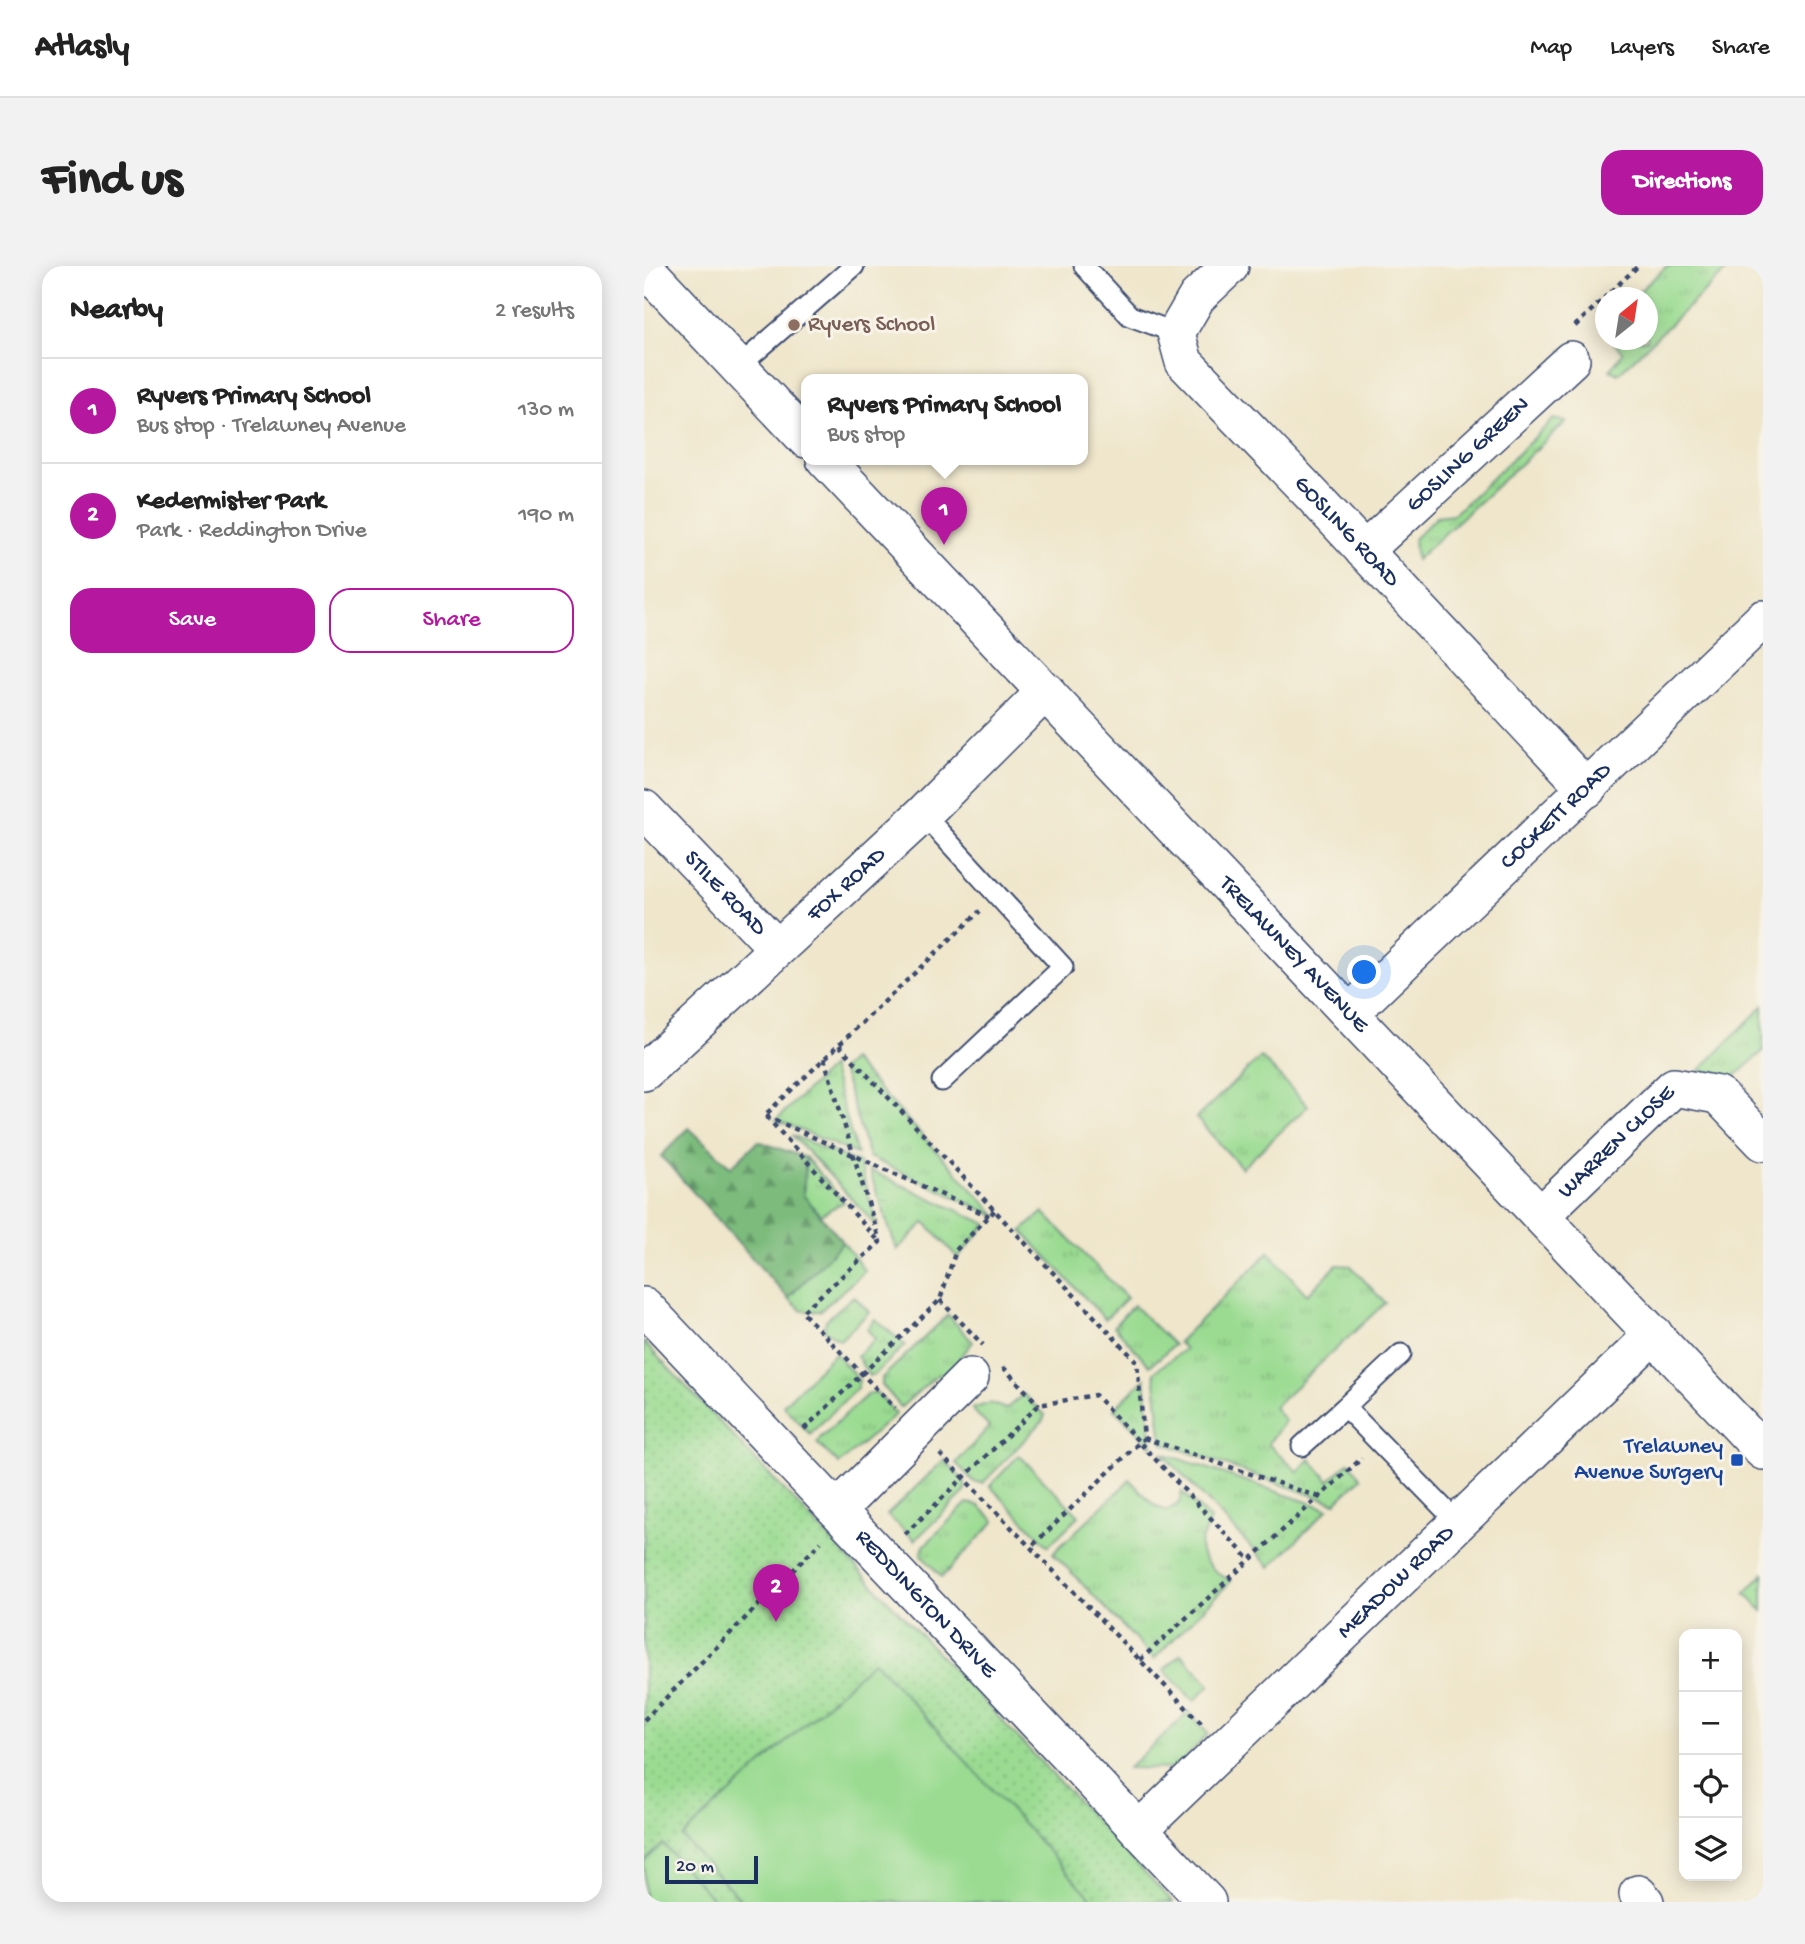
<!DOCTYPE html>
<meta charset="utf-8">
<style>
body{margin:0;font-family:"Gochi Hand",sans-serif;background:#f2f2f2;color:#222}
.controls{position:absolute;right:21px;bottom:21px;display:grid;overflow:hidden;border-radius:14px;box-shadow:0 4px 18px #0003}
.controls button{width:63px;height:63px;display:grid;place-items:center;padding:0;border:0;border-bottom:2px solid #e0e0e0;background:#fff;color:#222;font:35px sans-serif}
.compass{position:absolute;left:951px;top:21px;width:63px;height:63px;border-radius:50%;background:#fff;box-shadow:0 4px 18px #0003;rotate:30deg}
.scale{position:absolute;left:21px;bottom:18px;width:93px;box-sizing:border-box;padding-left:7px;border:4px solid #1b2f5e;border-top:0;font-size:19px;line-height:24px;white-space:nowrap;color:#1b2f5e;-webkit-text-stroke:5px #f7f3e8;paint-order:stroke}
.you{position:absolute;left:721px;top:707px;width:24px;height:24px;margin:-18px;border:5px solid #fff;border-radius:50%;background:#1a73e8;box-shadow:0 0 0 10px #1a73e833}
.badge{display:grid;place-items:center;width:46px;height:46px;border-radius:50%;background:#b5179e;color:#fff;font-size:23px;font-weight:700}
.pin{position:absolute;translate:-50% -58px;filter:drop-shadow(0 2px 4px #0008)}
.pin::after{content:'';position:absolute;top:37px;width:24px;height:21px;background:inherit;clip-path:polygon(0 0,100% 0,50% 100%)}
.popup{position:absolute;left:157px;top:108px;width:287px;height:91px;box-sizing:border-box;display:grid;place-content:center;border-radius:14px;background:#fff;filter:drop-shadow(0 2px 5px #0005);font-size:23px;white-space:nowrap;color:#767676}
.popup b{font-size:26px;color:#222}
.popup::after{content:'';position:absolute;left:50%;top:100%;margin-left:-14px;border:14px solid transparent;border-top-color:#fff}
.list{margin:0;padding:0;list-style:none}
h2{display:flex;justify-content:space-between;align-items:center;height:91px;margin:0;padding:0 28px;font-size:30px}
h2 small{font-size:23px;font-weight:400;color:#767676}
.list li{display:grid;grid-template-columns:46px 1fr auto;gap:21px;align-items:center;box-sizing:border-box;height:105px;padding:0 28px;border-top:2px solid #e0e0e0}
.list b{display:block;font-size:26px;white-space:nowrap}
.list p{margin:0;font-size:23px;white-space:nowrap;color:#767676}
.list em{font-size:23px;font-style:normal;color:#767676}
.actions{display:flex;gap:14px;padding:21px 28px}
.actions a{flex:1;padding:16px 0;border:2px solid #b5179e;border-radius:21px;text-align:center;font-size:24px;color:#b5179e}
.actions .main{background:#b5179e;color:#fff}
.icon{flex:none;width:38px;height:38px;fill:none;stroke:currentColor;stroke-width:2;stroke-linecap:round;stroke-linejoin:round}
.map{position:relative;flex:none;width:1119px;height:1636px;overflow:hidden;border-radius:21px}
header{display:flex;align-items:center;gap:42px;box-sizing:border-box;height:98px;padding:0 35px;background:#fff;border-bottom:2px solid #e0e0e0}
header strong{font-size:33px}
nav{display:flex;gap:38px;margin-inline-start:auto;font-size:24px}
.intro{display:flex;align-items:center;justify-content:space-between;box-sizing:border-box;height:168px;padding:0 42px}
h1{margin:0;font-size:49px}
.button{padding:18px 32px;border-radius:21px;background:#b5179e;color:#fff;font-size:24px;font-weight:700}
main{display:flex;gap:42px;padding:0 42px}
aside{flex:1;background:#fff;border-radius:21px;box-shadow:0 4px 18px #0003}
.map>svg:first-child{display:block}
</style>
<header>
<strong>Atlasly</strong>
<nav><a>Map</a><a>Layers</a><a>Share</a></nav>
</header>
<div class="intro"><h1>Find us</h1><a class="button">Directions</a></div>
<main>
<aside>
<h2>Nearby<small>2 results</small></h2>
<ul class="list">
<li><span class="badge">1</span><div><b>Ryvers Primary School</b><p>Bus stop · Trelawney Avenue</p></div><em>130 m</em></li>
<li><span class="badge">2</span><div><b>Kedermister Park</b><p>Park · Reddington Drive</p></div><em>190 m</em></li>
</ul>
<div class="actions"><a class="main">Save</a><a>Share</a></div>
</aside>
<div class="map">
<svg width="1119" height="1636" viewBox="0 0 1119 1636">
<defs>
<pattern id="grass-tufts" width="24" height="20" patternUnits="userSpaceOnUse" patternTransform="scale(1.75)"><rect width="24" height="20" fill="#9adb91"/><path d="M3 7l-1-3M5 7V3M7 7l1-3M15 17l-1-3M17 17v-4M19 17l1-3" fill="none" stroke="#84bc7f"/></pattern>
<pattern id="forest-firs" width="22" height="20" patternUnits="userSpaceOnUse" patternTransform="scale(1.75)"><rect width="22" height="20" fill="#7bbb7b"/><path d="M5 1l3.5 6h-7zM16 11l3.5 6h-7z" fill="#649868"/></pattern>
<pattern id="park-dots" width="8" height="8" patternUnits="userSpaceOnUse" patternTransform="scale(1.75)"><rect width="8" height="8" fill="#9adb91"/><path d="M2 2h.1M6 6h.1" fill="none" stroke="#84bc7f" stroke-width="1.8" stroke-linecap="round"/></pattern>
</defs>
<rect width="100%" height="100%" fill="#f7f3e8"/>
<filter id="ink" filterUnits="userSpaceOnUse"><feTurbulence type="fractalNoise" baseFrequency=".0143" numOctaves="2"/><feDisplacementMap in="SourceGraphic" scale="14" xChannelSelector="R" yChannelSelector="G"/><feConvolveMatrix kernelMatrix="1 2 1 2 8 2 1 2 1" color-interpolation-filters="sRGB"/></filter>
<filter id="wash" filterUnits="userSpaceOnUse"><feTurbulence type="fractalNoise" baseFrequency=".00686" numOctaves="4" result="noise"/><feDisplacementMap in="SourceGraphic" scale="28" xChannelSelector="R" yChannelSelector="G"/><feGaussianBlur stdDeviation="1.57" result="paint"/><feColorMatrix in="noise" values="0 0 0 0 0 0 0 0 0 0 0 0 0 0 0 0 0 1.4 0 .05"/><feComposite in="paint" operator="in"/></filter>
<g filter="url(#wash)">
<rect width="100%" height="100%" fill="#efe6cb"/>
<path fill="url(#grass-tufts)" stroke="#5a8578" stroke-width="2" d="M1023,0H1087L974,108L966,104L979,87L967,74H1003V32L989,31Z
M910,153L922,156L772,294L770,273L793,250L810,248Z
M1119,740V785L1087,814L1074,806H1054Z
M617,791L664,840L598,902L552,852Z
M208,794L354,951L225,891L198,803Z
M187,801L213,888L132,854Z
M148,869L215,897L234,961Z
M162,892L200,936L176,949L159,929Z
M225,904L343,958L314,992L281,956L253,984Z
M399,946L483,1032L461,1053L378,965Z
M199,976L221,1005L176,1045H158L144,1032Z
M625,986L663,1029L693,999L707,1000L741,1037L630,1141L641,1155L624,1178L654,1206L666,1193L685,1215L705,1196L717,1212L691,1237L518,1177L510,1106L541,1083L534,1076Z
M210,1030L225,1046L196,1074L180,1064L182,1054Z
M489,1039L530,1079L506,1100L470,1060Z
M304,1049L329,1076L316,1091L318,1111L311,1125L294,1108L257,1141L238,1119V1112Z
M231,1053L261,1079L231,1108L225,1110L213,1090L231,1073L223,1063Z
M191,1087L215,1114L213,1122L166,1168L139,1139Z
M501,1113L508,1180L470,1143Z
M232,1126L252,1148L195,1198L173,1177L177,1171L224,1128Z
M379,1128L401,1149L398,1156L339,1217L330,1216L312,1197L345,1161L328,1143L346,1137L362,1143Z
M518,1187L684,1243L626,1301Z
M375,1189L435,1250L404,1280L346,1220Z
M300,1194L321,1216V1226L271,1274L243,1249Z
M486,1214L509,1238L522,1245L535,1238L538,1226L566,1253C564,1261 559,1268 557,1275C552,1294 574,1308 587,1315L510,1393L409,1287Z
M323,1237L334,1239L351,1255L298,1311L277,1289L280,1280Z
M1119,1308V1345L1101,1327Z
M537,1388L566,1419L550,1435L520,1404Z
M545,1446L564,1468L532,1503L484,1502Z"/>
<path fill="url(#forest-firs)" stroke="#4b756c" stroke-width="2" d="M45,862L87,901L114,875L162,892L159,929L199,976L144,1032L17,890Z"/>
<path fill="url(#park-dots)" stroke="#5a8578" stroke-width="2" d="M0,1076L529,1636H0Z"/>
<path fill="#9adb91" stroke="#5a8578" stroke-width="2" d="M230,1395L451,1636H99L38,1571Z
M19,1578L72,1636H0V1596Z"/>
</g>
<g filter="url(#ink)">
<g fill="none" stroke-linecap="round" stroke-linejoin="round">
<defs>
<path id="service" d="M440,0L486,50L532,67
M93,102L210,0
M279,548L419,701L298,815
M757,1088L701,1141L813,1256
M658,1180L701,1141"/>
<g id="minor">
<path id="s1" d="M586,0L553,31L532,67L540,96L670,231L943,523"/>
<path d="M0,1L162,173"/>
<path id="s2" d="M181,193L1119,1185"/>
<path id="s3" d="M720,285L927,94"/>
<path id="s4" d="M0,543L133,682"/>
<path id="s5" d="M706,747L1119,353"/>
<path id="s6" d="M0,806L279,548L402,425"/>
<path id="s7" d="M897,949L1030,821L1074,829L1119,876"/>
<path id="s8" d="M0,1040L563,1636"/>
<path d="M193,1244L326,1111"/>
<path id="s9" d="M495,1564L1010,1068"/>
<path d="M994,1628L1001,1636"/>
</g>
</defs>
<use href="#service" stroke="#3b4a6e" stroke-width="23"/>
<use href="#minor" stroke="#3b4a6e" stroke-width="40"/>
<path stroke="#3b4a6e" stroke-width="4.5" stroke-dasharray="5 5" stroke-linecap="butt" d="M931,60L994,0
M195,779L493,1096L500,1172L386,1282
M180,792L236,976L158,1046L251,1142
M122,850L345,950
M233,973L121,849L336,645
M296,1034L339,1079
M359,1101L395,1139
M160,1163L296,1034L312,984L351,944
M500,1172L675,1231
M296,1188L558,1458
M261,1268L395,1139L451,1129L606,1294
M496,1394L718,1192
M0,1454L177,1276"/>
<use href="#service" stroke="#fff" stroke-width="19"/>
<use href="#minor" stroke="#fff" stroke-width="37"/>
</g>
</g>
<circle fill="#8d6e63" stroke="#f7f3e8" stroke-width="2.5" cx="150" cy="59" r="7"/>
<rect fill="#1a4fb4" stroke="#f7f3e8" stroke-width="2.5" x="1086" y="1187" width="14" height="14" rx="3.5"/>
<g text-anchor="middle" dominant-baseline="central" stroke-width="6" stroke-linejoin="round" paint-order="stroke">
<g font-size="23" fill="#785e54" stroke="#f7f3e8" text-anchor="start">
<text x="164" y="59">Ryvers School</text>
</g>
<g font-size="23" fill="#1b2f5e" stroke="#f7f3e8">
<text stroke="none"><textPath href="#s3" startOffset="142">GOSLING GREEN</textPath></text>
<text stroke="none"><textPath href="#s1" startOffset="352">GOSLING ROAD</textPath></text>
<text stroke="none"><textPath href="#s5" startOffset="285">COCKETT ROAD</textPath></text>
<text stroke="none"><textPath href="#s6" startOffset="276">FOX ROAD</textPath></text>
<text stroke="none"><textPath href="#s4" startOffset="117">STILE ROAD</textPath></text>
<text stroke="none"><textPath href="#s2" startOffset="682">TRELAWNEY AVENUE</textPath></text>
<text stroke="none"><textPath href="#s7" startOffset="105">WARREN CLOSE</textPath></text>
<text stroke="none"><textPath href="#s9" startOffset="357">MEADOW ROAD</textPath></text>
<text stroke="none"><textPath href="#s8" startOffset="410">REDDINGTON DRIVE</textPath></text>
</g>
<g font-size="23" fill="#164399" stroke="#f7f3e8" text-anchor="end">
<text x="1079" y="1181">Trelawney<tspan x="1079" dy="26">Avenue Surgery</tspan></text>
</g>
</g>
</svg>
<div class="controls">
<button>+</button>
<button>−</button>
<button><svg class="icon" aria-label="locate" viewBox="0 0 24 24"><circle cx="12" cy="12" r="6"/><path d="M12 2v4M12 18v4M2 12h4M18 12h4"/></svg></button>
<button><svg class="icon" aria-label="layers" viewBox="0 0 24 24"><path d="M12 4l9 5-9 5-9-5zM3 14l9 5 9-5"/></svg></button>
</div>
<svg class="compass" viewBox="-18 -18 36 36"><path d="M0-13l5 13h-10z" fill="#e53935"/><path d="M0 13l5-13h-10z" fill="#767676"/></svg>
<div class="scale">20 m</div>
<div class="you"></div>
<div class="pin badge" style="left:300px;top:279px">1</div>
<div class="popup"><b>Ryvers Primary School</b>Bus stop</div>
<div class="pin badge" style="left:132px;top:1356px">2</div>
</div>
</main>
